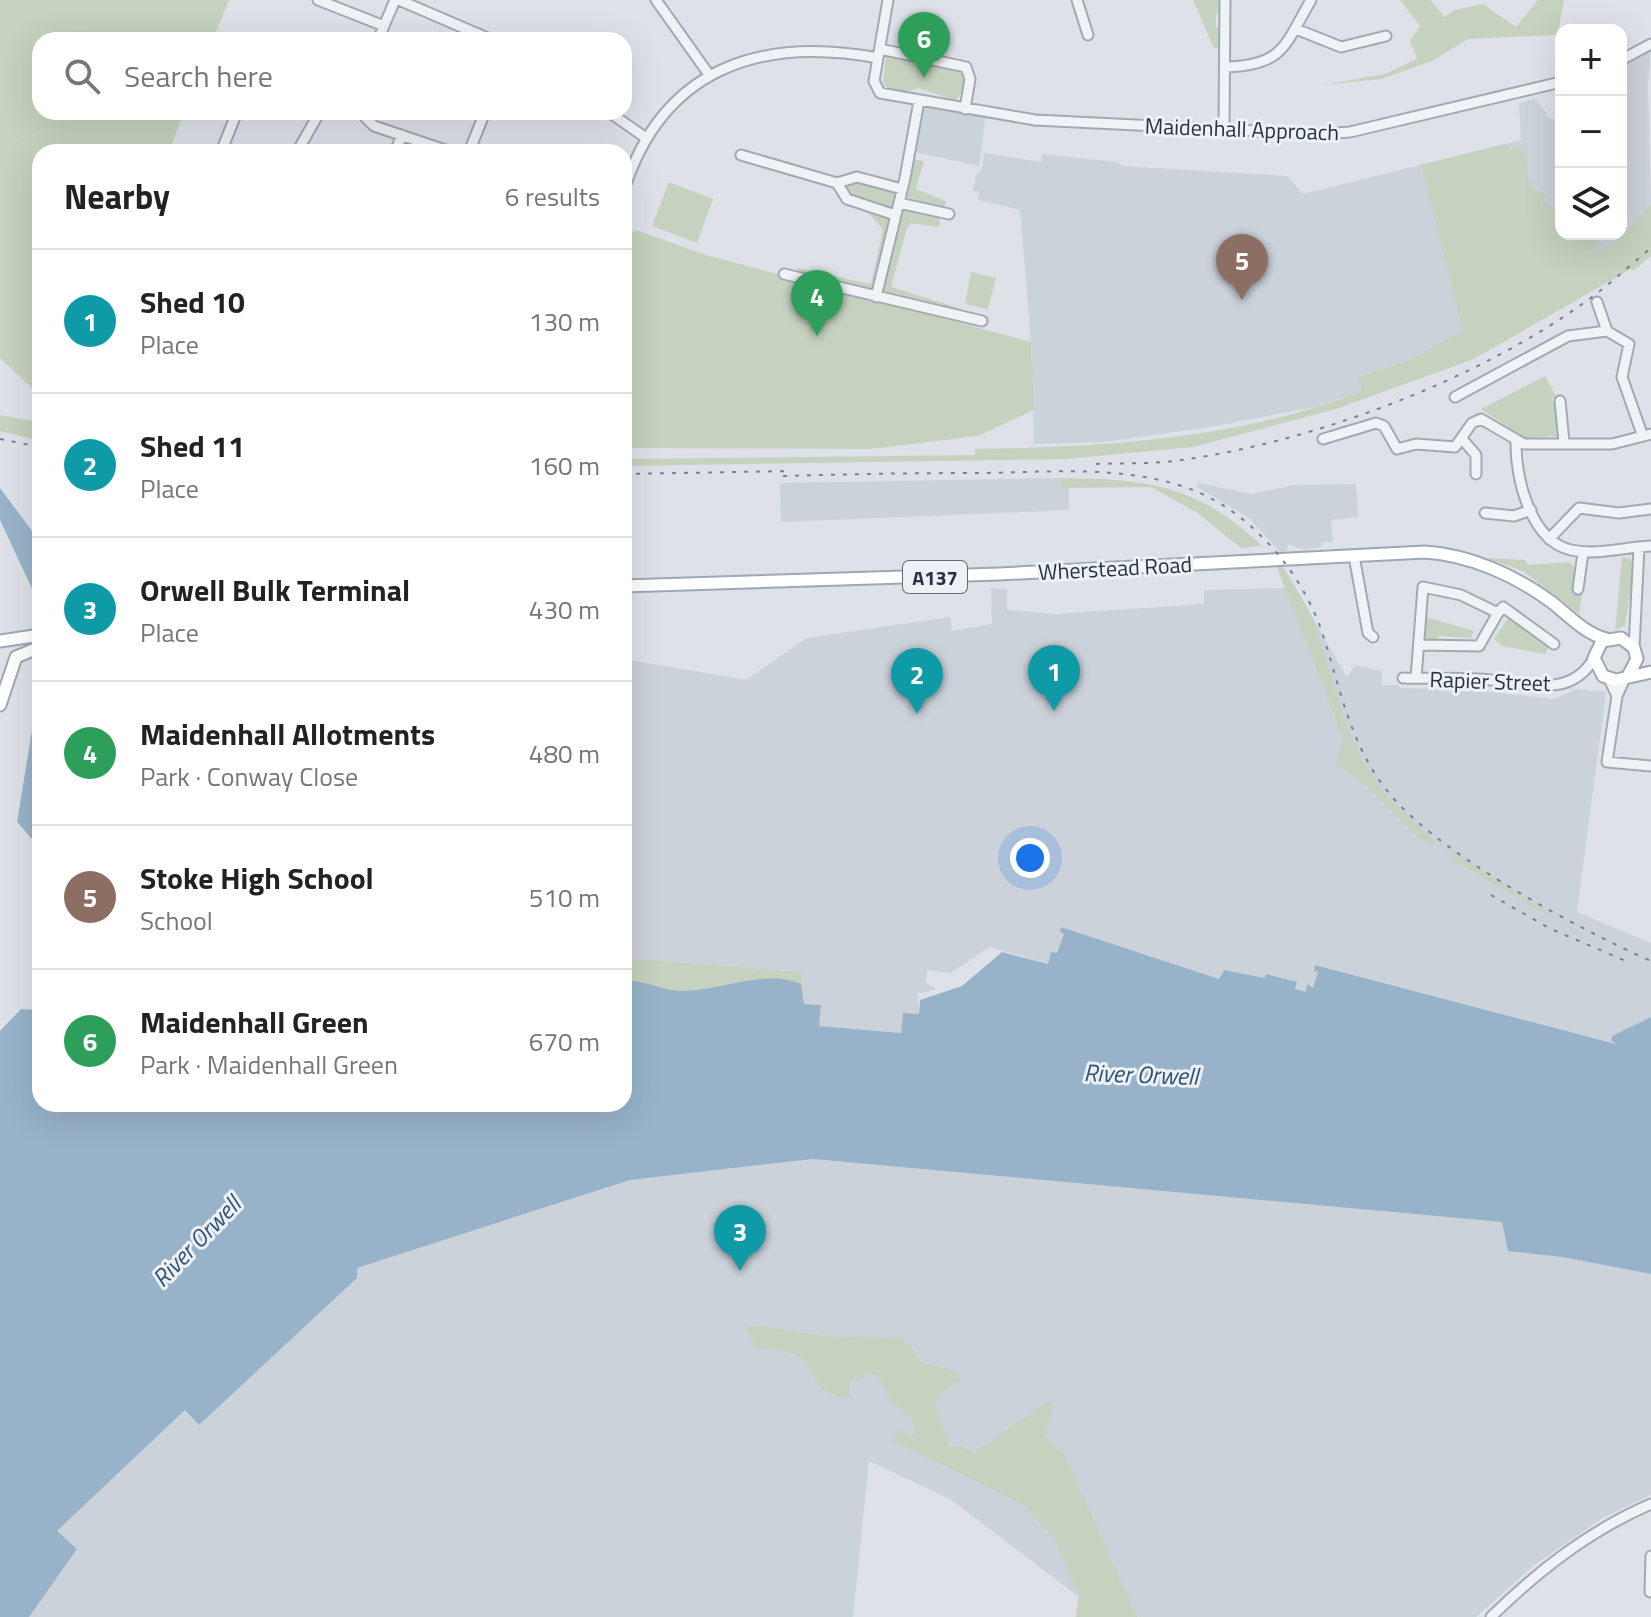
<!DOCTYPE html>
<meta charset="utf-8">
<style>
body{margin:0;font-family:"Titillium Web",sans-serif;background:#f2f2f2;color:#222}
.controls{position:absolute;right:24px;top:24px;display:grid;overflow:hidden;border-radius:16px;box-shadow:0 8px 32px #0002}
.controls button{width:72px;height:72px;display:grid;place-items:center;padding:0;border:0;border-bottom:2px solid #e0e0e0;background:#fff;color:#222;font:40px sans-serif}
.you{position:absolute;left:1030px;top:858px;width:28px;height:28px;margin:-20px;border:6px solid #fff;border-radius:50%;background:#1a73e8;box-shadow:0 0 0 12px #1a73e833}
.badge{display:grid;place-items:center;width:52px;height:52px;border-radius:50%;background:#cf4061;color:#fff;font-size:26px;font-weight:700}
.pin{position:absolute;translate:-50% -66px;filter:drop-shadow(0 2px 4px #0008)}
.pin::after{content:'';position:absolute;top:42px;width:28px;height:24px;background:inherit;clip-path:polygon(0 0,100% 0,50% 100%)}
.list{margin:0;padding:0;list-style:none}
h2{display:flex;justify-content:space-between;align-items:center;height:104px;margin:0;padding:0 32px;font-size:34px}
h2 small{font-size:26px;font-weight:400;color:#767676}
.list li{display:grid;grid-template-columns:52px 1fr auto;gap:24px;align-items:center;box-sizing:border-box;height:144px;padding:0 32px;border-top:2px solid #e0e0e0}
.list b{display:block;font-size:30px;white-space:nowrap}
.list p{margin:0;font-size:26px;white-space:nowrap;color:#767676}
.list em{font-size:26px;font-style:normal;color:#767676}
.icon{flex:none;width:44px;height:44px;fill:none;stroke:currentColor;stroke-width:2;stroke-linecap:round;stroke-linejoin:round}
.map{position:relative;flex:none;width:1651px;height:1617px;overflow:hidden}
.search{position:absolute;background:#fff;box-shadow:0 8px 32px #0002;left:32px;top:32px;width:600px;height:88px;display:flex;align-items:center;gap:20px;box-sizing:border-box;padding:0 28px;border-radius:24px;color:#767676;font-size:30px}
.panel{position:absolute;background:#fff;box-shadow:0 8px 32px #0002;left:32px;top:144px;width:600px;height:968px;border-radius:24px}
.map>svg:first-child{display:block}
</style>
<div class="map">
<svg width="1651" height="1617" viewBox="0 0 1651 1617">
<rect width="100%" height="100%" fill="#dee2e8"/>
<path fill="#ccd2da" d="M1651,50L1648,83L1651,205L1620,238L1371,388L1315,407L1210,427L1103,442L1034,444L1031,342L1020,210L978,200L979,192L973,191L976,175L982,169L984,153L1041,162L1042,154L1116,162L1122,166L1287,176L1303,194L1521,140L1519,103L1535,99L1547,113L1546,116L1561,122V234H1621V66Z
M919,101L986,113L979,166L910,151Z
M1060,478L1062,488L1069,487V510L781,522L780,483Z
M1198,483L1252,494L1294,485L1356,484L1358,517L1331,520L1333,542H1322L1321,547L1304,550L1288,544L1286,553H1281L1249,518L1197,487Z
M1292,581L1347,678L1355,665L1382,671V685H1399L1400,688L1463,689L1555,699L1576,689L1606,692L1577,912L1651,943V1017L1612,1036L1617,1044L1316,965L1318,970L1313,988L1307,993L1295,989L1297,982L1266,974V978L1224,970L1219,979L1061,927L1064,934L1057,954L1048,964L990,947L951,973L927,970L926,983L937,989L918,994L919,1015L903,1013L901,1033L819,1026L804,1004L802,972L624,958V659L746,680L807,638L950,617L952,631L992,624L991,588L1007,589V610L1056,614L1204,604V590L1284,588Z
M813,1159L1503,1222L1562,1257L1651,1274V1495L1604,1517L1533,1566L1476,1617H1076L1079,1597L950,1499L869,1461L853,1617H29L77,1549L57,1531L185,1410L198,1424L357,1278V1268L630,1180Z"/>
<path fill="#c5d2bf" d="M0,0H229L213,40H40V112H184L169,152H40V396L0,358Z
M1193,0H1222L1223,14H1216V27L1223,28L1221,48H1214Z
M1400,0H1431L1444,17L1455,10L1483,4L1516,27L1538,0H1564L1557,39L1554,35L1468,39L1432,61L1381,79L1323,85L1385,74L1417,59L1410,41L1420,26Z
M886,57H904L905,61L924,66L926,61L959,69C967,79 965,93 955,100L917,88L905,93L887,88L883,82Z
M1508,143L1510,150L1523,147L1530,185L1548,197L1544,201L1561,219V234H1594L1600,239L1595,244L1598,251L1620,238L1651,204V256L1633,271L1631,269L1474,359L1336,409L1193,447L1066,459L624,466V459L975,455V449C1106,447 1241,439 1362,391L1359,377L1406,362L1463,331L1421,165Z
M913,159L924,161L916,189L946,201L945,207L940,210L905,198Z
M854,181L897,193L894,208H885L849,196L844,187Z
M669,182L713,199L697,243L652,226Z
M907,208L939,216L940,224L938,227L911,223L907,228L891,287L962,309L961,315L885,294L883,290L903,209Z
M867,211L891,221L873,289L797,274V268L871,284L883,230Z
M636,230L706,255L1031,342L1034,410L978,436L870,449L624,448V236Z
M971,272L996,278L988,309L965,304Z
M1545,376L1556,396L1552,399L1558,414L1560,436L1524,438L1481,409Z
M0,415L40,422V441L0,431Z
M1060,478C1147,479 1197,484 1262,546L1241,548L1196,512L1151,487L1062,488Z
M1622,557L1630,558L1634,569L1625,626L1615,630Z
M1486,558L1525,560L1528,565L1569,562L1576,568L1573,593L1582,594L1579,614L1523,571Z
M1276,565H1282L1312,616L1347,727L1365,765L1386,795L1434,840L1609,951L1451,859L1454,854L1435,842L1431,846L1420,839L1362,782L1336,764L1343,738Z
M1510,615L1550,644L1545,654L1502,646L1494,639Z
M1426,617L1474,631L1471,638L1440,636L1432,643L1425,641Z
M624,958L802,972L804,1004L707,999L624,986Z
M762,1326L823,1336L904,1338L922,1363L956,1371L960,1381L941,1394L935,1404L950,1447L963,1446L973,1454L1048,1401L1054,1403L1044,1436L1065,1455L1137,1617H1076L1079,1597L1055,1539L1023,1504L894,1441L897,1430L901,1429L908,1435L918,1433L905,1411L892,1404L877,1374H864L858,1381L849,1380L850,1397L845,1399L823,1390L804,1359L789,1352L756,1348L745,1326Z"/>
<path fill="#98b3c9" d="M0,488L38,539L40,591L34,593L0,520Z
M40,716V848L17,822L34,718Z
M1061,927L1219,979L1224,970L1265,978L1266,974L1297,982L1295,989L1306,992L1307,984L1313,988L1318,971L1314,972L1315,965L1616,1044L1611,1040L1612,1036L1651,1017V1274L1562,1257L1508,1251L1502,1222L813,1159L630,1180L357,1268V1278L199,1425L185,1410L57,1531L77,1549L29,1617H0V1031L21,1009L40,1010V1104H624V980C645,980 665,992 685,991C723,990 764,969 801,984L804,1004L821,1005L819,1026L901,1033L903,1013L919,1014L920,1000L962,986L1002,952L1048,964L1051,952L1057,953L1064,934L1060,932Z"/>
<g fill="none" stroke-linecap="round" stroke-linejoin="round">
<defs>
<path id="minor" d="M318,0L384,26
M399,0L492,40
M656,0L710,76
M888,0L874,81L880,93L1035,120L1317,134L1350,132L1561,82
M1077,0L1088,35
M1296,29L1341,47L1386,36
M378,40L395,0
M880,49L966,67L970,79L965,109
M1621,60L1651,44
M1227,67C1284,65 1285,45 1311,0
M360,112L374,126L451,152
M609,112L646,138
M1224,129L1225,0
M221,152L237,112
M297,152L318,115
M395,152L402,135
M469,152L485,112
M741,155L837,183
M624,190C663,68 760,36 878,58
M899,203L949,214
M895,215L847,199L837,183L857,177L902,189
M784,274L982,321
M876,297L905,178L919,101
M1597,302L1607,331L1629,344L1622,377L1642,434
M1455,397L1568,336L1607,331
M1560,401L1564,442
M1323,439L1376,423L1384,426L1397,449L1416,444L1455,447L1472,423L1481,419L1524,444H1612L1651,434
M1463,440L1476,455V474
M1516,441C1515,476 1530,541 1571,550C1593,555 1617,549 1639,547
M1485,513L1514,516L1531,510
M1549,539L1579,508L1619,513L1651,509
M1354,556L1368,633L1373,637
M1578,589L1583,552
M1421,645L1479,646L1498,613
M1634,648L1639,547L1651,546
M1403,678C1432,679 1462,677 1491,680C1528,684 1572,698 1594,658
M1416,678L1423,587L1461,595L1498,613L1503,607L1554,644
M1609,679L1617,696L1625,678
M1617,696L1607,762L1651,766
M1650,1592L1651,1556
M1491,1617C1539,1570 1589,1531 1651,1504"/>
<path id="major" d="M624,586L999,574L1425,552C1470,555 1514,575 1550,601C1569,615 1582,632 1606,639
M0,641L40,635
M1628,676L1637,659L1634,648L1621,638L1602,641L1594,658L1603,676L1616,680L1651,672
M0,705L16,657L40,647"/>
</defs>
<use href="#minor" stroke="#a3a9b2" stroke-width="13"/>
<use href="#major" stroke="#9da8b3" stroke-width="15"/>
<use href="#minor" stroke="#f0f3f6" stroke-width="9"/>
<use href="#major" stroke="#fff" stroke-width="11"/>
<path stroke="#778391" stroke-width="2" stroke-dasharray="4 8" stroke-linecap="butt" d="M0,439L40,447
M1096,464C1122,463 1148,464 1174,461C1308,444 1476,381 1585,302C1608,286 1629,266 1651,248
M624,474L792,471
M783,476C849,474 915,473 982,473C1053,472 1136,464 1202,494C1257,519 1303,576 1322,632C1340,687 1349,741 1385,788C1432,851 1578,929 1651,961
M1491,895L1551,929L1628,962"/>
</g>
<g text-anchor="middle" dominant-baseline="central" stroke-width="6" stroke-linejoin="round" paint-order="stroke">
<rect fill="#edf1f5" stroke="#626b76" stroke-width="2" x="903" y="561" width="64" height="32" rx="6"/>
<g font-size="20" font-weight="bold" fill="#27313f">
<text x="935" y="577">A137</text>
</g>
<g font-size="22" fill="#27313f" stroke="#edf1f5">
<text transform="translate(1242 129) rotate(2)">Maidenhall Approach</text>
<text transform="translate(1115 568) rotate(-3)">Wherstead Road</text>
<text transform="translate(1490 681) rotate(2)">Rapier Street</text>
</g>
<g font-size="24" font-style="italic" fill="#315373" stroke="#edf1f5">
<text transform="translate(1141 1074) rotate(2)">River Orwell</text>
<text transform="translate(196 1241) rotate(-46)">River Orwell</text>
</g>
</g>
</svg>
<div class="controls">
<button>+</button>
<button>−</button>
<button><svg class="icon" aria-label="layers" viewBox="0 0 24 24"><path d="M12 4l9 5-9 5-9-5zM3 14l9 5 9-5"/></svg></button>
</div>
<div class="you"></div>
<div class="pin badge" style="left:1054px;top:711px;background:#0f9aa8">1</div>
<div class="pin badge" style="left:917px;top:714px;background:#0f9aa8">2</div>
<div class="pin badge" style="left:740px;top:1271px;background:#0f9aa8">3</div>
<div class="pin badge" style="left:817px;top:336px;background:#2e9e5b">4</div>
<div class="pin badge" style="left:1242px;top:300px;background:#8d6e63">5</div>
<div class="pin badge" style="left:924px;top:78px;background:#2e9e5b">6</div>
<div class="search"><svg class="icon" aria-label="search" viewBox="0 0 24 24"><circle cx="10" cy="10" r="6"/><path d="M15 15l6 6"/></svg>Search here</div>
<section class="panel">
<h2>Nearby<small>6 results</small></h2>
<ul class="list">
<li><span class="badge" style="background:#0f9aa8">1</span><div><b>Shed 10</b><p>Place</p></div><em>130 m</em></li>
<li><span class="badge" style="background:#0f9aa8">2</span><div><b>Shed 11</b><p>Place</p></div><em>160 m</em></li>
<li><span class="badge" style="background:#0f9aa8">3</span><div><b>Orwell Bulk Terminal</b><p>Place</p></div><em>430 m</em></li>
<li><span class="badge" style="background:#2e9e5b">4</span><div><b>Maidenhall Allotments</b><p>Park · Conway Close</p></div><em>480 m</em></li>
<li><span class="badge" style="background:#8d6e63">5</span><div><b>Stoke High School</b><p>School</p></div><em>510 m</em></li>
<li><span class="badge" style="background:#2e9e5b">6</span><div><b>Maidenhall Green</b><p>Park · Maidenhall Green</p></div><em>670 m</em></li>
</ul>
</section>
</div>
